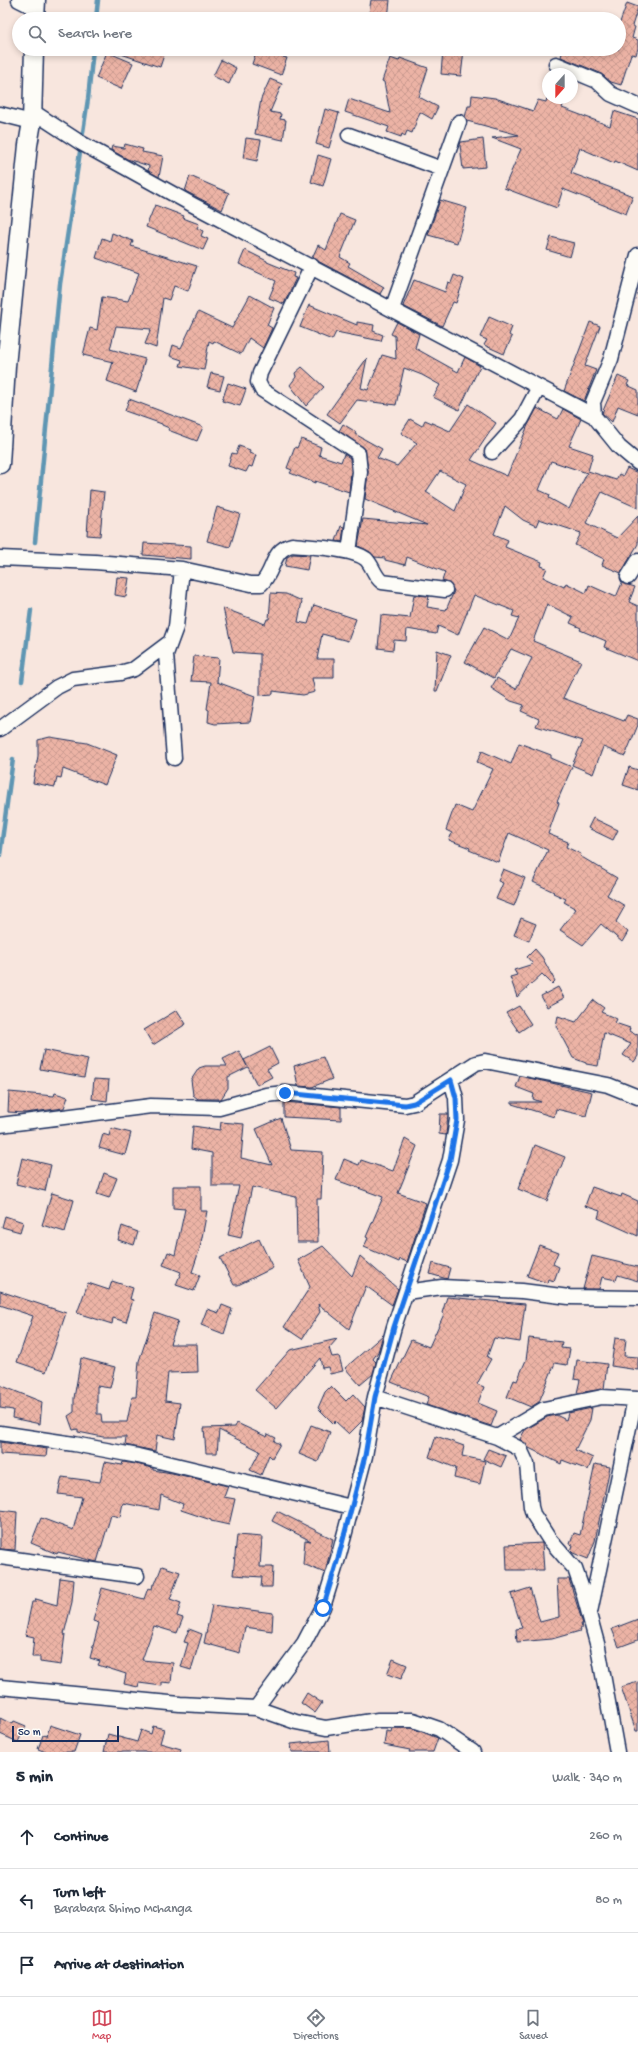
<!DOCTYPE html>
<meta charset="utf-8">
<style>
body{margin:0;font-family:"Gochi Hand",sans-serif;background:#f6f6f7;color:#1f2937}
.compass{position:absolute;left:542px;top:68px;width:36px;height:36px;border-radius:50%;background:#fff;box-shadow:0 2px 6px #0003;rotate:201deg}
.scale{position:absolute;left:12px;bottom:10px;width:107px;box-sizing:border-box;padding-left:4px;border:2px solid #1b2f5e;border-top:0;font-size:11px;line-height:14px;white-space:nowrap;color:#1b2f5e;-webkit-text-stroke:3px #fdfcf7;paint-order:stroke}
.stop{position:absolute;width:12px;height:12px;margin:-9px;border:3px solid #1a73e8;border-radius:50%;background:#fff}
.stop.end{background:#1a73e8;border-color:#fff;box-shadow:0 1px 4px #0008}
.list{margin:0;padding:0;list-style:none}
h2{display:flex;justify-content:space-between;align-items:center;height:52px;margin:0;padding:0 16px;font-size:17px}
h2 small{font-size:13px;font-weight:400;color:#747a83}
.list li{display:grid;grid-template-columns:26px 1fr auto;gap:12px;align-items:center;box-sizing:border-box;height:64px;padding:0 16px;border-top:1px solid #e0e1e3}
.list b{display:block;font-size:15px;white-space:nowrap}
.list p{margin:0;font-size:13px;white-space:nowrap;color:#747a83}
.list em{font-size:13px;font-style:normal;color:#747a83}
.icon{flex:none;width:22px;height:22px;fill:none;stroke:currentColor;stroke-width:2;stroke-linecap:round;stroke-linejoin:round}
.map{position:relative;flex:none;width:638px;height:1752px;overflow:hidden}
.search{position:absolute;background:#fff;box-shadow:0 2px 6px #0003;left:12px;right:12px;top:12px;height:44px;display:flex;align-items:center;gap:10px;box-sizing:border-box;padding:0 14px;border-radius:22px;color:#747a83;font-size:15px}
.sheet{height:244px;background:#fff}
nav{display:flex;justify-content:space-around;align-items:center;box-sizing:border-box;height:56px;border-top:1px solid #e0e1e3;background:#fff;font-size:11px;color:#747a83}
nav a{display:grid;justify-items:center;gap:2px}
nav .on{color:#d1495b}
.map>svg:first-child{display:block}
</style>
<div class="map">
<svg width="638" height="1752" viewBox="0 0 638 1752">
<defs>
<pattern id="building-cross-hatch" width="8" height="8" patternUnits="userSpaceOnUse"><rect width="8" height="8" fill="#ecb3a5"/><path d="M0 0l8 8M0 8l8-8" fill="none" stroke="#ca9a90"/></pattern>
</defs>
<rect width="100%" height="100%" fill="#f8e6de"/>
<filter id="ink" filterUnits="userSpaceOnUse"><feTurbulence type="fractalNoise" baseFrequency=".025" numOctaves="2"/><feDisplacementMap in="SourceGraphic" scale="8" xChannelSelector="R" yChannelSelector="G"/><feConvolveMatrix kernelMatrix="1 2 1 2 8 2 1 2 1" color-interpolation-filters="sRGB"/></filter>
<g filter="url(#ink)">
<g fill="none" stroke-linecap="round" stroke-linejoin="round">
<path stroke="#5f96b3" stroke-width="4.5" d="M96,19L98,0
M35,542L60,284L88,99L93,49
M22,681L31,610
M0,855L13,759"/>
</g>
<path fill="url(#building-cross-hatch)" stroke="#1b2f5e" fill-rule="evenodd" d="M371,0H390L388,19H368Z
M627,3L638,7L632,26L635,27L632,38L638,40V48L636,55L631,54L621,85L611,82L600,73L561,57L563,49H619V25Z
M113,49H166L160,67L112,51Z
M257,49H286L283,57L287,58L281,75L252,64Z
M443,49L464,50L461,76L441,74Z
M107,52L133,63L121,89L96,78Z
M390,58L399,61L400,58L428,68L419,97L438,107L432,119L420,112L412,133L407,131L405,136L402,134L401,137L387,132L389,127L345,112L349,99L390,113L384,82L382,81Z
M221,60L236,68L229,84L213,76Z
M270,79L282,84L270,112L281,114L280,119L286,120L283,140L255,134L261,99Z
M472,95L495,98L533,111L538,100L546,102L547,98H566L562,108L610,126L614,111L638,119V171L615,161L614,163L580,148L571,173L633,196L626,214L563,189L557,208L504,188L521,149L492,138L519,135L467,121L465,117L468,106H471Z
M325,109L339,113L329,148L316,144Z
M246,138L261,140L257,161L243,158Z
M483,139L486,167L463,169L460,145L461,142Z
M125,144L143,149L142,152L163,156L159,177L148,171L149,166L127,159L111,150L112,146L124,148Z
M318,155L331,159L323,186L311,182Z
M190,176L229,193L222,210L185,191Z
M440,200L467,208L457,243L428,235Z
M155,205L184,216L183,218L199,224L197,228L203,231L201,236L208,239L203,250L146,227Z
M340,214L355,220L340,257L350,263L348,266L384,287L380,294L312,258L318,245L326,250Z
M112,233L133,241L131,246L197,266L188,291L174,286L169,300L163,298L156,348L145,344L151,329L116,326L110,349L145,359L141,373L142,374L136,392L107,381L113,362L83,355L90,328L97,330L102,297L128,301L139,273L96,258L102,238L110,241Z
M551,237L574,243L570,257L547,250Z
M245,250L267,261V262L294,273L293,277L296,278L284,304L269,298L276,281L239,264Z
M454,275L464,279L456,303L453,302L442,326L403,306L414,280L445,292L448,282L451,283Z
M250,295L274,308L267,325L272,328L263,348L249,338L241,354L214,341L213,343L209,341L204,370L180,366L182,360L170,356L173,345L181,348L198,312L232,328Z
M309,305L357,325V322L374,325L373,331L383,335L381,341L336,332L332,340L300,327Z
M489,317L512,327L509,335L512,337L504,354L484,345L487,340L480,337Z
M397,322L419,334L415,348L458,372L465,357L480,366L459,410L433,397L440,385L422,375L404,368L396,405L357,400L340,423L327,414L367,358L361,388L368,390L382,355L396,359L395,336L391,334Z
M590,322L600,326L585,366L596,370L584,401L564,391Z
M302,367L324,387L306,406L290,385L296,377L295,373Z
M211,373L224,376L220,390L207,387Z
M618,376L629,381L627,385L638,390V414L618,406L612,422L602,413Z
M228,383L246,389L240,406L222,401Z
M129,399L203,427L197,441L168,430L169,428L162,425V424L125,411Z
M468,404L496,423L471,460L507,476L528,425L537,408L558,419L563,409L581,419L569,446L593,454L588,471L616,480L619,474L623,476L627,468L638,473V508L602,492L586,523L617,538L638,516V544L621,573L602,565L604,559L575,545L581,533L539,519L536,526L523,520L505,506L494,534L508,540L505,547L542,562L541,566L547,568L543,577L564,587L566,583L586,593L589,585L616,597L622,583L635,587L629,602L638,606V661L604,647L606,641L580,630L581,628L570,623L573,617L547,604L533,641L581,661L563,698L624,721L627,715L638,719V725L625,756L603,747L593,774L572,765L583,741L536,726L539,719L521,711L524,705L511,701L491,688L497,678L516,689L532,658L511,649L494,678L465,662L484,627L509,640L519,618L512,616L514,611L474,595L458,635L438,626L436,634L407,629L406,641L394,640L393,650L378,648L381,615L410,618L414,595L429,596L427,607L446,610L454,591L450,584L442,581L445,572L407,557L405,565L385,560V558L375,557L370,552L358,546L363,519L427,525L365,499L368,471L365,449L339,431L343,424L356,432L355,434L382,449L377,458L397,466L417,443L401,433L410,419L422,426L425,420L450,431ZM551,461L587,473L569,509L549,498L550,495L539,490ZM440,471L466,484L455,511L426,492Z
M301,439L321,447L319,455L341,462L344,454L350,458L351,472L349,492L315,481V483L290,473L292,470L287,468L295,447L297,448Z
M239,446L250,450L249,453L256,455L252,467L249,466L246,472L228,466L232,453L236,454Z
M90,490L104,492L100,536L87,535Z
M217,507L240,514L230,547L207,541Z
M341,526L344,527L342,542L336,541Z
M144,543L191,546V559L143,555Z
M293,554L310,555L307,570L285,566L287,557Z
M117,577L129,578L126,597L115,595Z
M271,593L286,594L302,601L298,622L308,624L314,605L356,619L348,641L322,634L317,659H334V678H312L315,692L303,695L273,691V694L260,695V654L233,652L223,608L265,624L267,619H269Z
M437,650L451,655L437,691H435Z
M194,656L219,658L217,682L255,696L250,722L215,724L208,722L209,710L207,709L211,682L191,681Z
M50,737L87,743L117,755L105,785L63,769L61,778L57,777L55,787L33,783L38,756V740Z
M519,743L551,755V758L572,767L557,802L559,803L548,834L568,842L566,847L581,854L580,856L617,878L607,895L625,906L616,922L628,932L622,942L601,924L583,945L560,930L576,909L564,902L566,899L553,893L554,892L533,882L548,850L509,833L498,862L469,850L470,848L449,840L452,833L446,830L455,805L472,812L493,769L477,762L482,751L511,764Z
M629,767L638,770V790L623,785Z
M593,818L618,830L613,840L588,828Z
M503,869L525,878L514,906L496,899L503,883L498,881Z
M521,918L536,924L529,941L514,935Z
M535,949L542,957L555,981L552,984L542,974L517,997L510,977L517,975L514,970L533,964L527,957Z
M558,987L564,998L547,1007L541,996Z
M593,1000L604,1008L601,1012L617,1019L615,1023L630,1028L629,1031L636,1035L638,1033V1056L634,1062L623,1055L631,1044L604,1033L598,1066L586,1064V1063L573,1058L556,1026L558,1016L576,1022Z
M519,1006L531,1024L519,1032L506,1013Z
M177,1010L186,1024L153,1045L144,1030Z
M270,1047L278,1063L267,1069L272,1077L257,1085L248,1067L228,1077V1088L221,1099H198L193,1095L191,1080L199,1068L205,1066H227L223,1059L239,1051L247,1066L244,1060Z
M44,1050L88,1059L84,1077L40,1069Z
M323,1057L332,1079L312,1087L298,1086L294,1066Z
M520,1076L592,1092L586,1116L556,1109L554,1117L512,1104V1102H541L533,1099L534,1094L516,1087Z
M94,1079L109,1080L107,1101L92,1099Z
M9,1092L54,1096L55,1093L68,1097L64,1108L25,1113L8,1112Z
M284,1102L341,1107V1120L284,1117Z
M440,1114H448L446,1135L439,1134Z
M281,1118L291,1150L323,1152L321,1199H317L318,1242H297L296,1197L252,1187L241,1238L228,1235L239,1186H212V1153L191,1149L193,1126L220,1130L221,1122L244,1124L241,1158L272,1165L256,1129Z
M111,1128L131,1133L125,1155L99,1148L103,1134L109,1136Z
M405,1139L417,1146L398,1193L426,1203L407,1262L400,1259L399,1262L364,1247L368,1238L366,1237L383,1197L336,1180L344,1159L359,1165L361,1160L393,1171Z
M535,1145L565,1157L547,1201L518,1189Z
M22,1158L51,1165L45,1191L16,1184Z
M104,1173L117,1178L109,1198L97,1194Z
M173,1186H201V1211H207L200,1248L192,1272L200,1275L194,1291L176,1285L181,1272L163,1265L168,1252L175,1255L185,1209L173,1208Z
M592,1187L621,1197L622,1194L638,1201V1236L598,1218L600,1211L585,1206Z
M52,1193L74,1200L65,1232L42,1225Z
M5,1216L23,1222L20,1232L2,1227Z
M122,1226L138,1232L134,1245L118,1240Z
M259,1239L273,1268L238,1285H234L220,1258Z
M539,1245L558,1252L553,1264L559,1267L554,1281L548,1279L547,1283L527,1276Z
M323,1246L352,1276L360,1256L398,1289L392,1305L366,1286L349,1329L318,1304L320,1312L302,1339L284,1327L310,1287L298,1260Z
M592,1256L638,1267V1281L618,1275L616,1280L602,1277L599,1289H583Z
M433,1263L450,1268L447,1279L430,1274Z
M112,1281L133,1288L130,1299L133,1300L126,1322L113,1318L112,1324L77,1313L88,1283L109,1290Z
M0,1291L66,1313L46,1372L17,1362L33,1316L0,1305Z
M447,1297L525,1304L520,1342L494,1338L487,1357L491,1359L477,1384L484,1387L478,1403L497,1411L491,1426L426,1405L429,1397L391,1382L411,1340L429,1347L444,1314L442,1313Z
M222,1305L232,1309L224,1334L201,1325L207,1309L219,1313Z
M155,1313L178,1321L170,1344H197L198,1372L168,1373L165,1401L180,1403L175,1439L157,1435L155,1451L125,1445L126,1437H103L78,1432V1429L73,1430L68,1416L74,1412V1398L81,1358L115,1367L110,1388L97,1386V1414H101L102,1422H127L132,1397H136L139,1361Z
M383,1335L378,1352L373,1359L376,1362L373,1374L360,1385L345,1368Z
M529,1338L562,1342L561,1348L570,1349L567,1365L555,1363L539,1402L531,1407L507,1397L514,1380L517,1381L526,1360Z
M615,1338L626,1339L624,1356L638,1357V1370L611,1366Z
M337,1339L329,1348L332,1357L339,1356L343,1371L330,1374L328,1367L322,1368L320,1358L276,1408L255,1390L290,1350Z
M577,1360L607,1364L604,1389L577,1393L580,1380L574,1379Z
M0,1385L42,1402L40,1424L12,1418L13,1410L0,1408Z
M331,1386L346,1401L353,1394L365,1407L362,1421L349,1434L335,1421L334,1424L318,1408L325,1392Z
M592,1408L590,1420L575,1450L593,1458L588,1470L562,1460L561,1464L529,1448L520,1439L525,1430L547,1417L556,1415L566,1420L568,1413Z
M237,1423L267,1437L268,1434L276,1438L274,1441L280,1444L272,1458L269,1455L261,1475L250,1470L260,1451L219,1430L217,1453H206L204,1428L235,1427Z
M311,1425L330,1432L318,1462L299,1454Z
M436,1436L464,1446L462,1456L485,1461L480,1484L454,1478L456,1468L429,1457Z
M0,1442L47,1449L46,1457L0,1454Z
M488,1449L506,1456L501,1467L483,1459Z
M105,1462L122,1465L123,1462L136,1464L153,1468V1470L172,1473L228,1486L224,1497L235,1499L229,1525L211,1521V1520L181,1510L183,1504L161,1495L159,1510L123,1503L120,1517L111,1515L97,1562L58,1552L57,1554L31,1543L41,1518L73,1530L82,1497L58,1494L62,1477L100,1482Z
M595,1464L610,1467L595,1541L588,1559L573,1553L571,1551L573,1545L570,1544L574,1533L580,1535Z
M0,1510L17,1512L15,1550L0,1549Z
M277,1511L333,1539L325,1573L303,1564L305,1540L311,1541L272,1521Z
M237,1535L262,1537L260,1567H273L272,1587H261L262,1577L233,1575Z
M542,1543L544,1570H507L506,1545Z
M162,1566L180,1572L170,1599L181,1603L177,1616L183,1618L177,1633L154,1626L142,1660L173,1663L171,1683L162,1682V1686L139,1683L138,1687L124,1684L126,1674L98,1665L100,1661L90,1658L99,1623L93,1621L102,1588L144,1599L148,1588L152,1589L153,1584H155Z
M60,1578L74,1580L72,1602L64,1634H65L61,1665L40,1662V1657H32L34,1637L25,1635L32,1602H35L36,1599L57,1605Z
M557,1579H569L583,1624H581L582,1628L579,1629L580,1631L552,1639L517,1642L516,1629L522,1628L511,1594L530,1588L540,1622L559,1617Z
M212,1605L273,1613L272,1631L245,1627L240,1653L204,1643Z
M638,1619V1640L619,1647L612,1629Z
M189,1629L202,1634L191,1670L181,1667L188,1643L184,1642Z
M393,1659L407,1665L401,1679L387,1674Z
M638,1682V1731H636L621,1687Z
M307,1693L322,1703L315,1713L301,1703Z
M0,1718L12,1724L14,1721L26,1726L18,1742L0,1734Z
M50,1725L80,1735L74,1752H46L38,1749L43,1735L47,1736Z
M153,1726L164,1729L160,1743L181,1749L180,1752H104L108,1734L137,1742L141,1730L151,1734Z
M392,1728H412L435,1737L438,1738L433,1752H409L410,1750L384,1745L386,1731L391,1732Z
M329,1740L330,1752H292L291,1744Z"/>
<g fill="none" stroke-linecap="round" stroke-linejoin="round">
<defs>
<path id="minor" d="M19,0L35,8
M556,64L597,81L611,94L638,106
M32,111L81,143L193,205L594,416
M0,114L32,122
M349,135L442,169
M638,255L611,359L593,402L594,416L619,447L638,463
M312,266L260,373L258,382L262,390L358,453L360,472L349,552
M392,309L459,122
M492,452L522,419L539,387
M0,558L95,562L182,569L251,584H261C275,571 271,550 292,545C310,547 352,548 366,559C373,566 374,576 382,582L445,590
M628,577L638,561
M0,729L57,687L73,679L120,673L134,669L170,642
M174,758L166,654L176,627L182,569
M0,1125L151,1106L219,1108L266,1095L285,1093L405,1105L414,1103L476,1063L485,1061L608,1085L638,1097
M406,1292L442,1287L522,1291L569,1297L638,1298
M375,1397L497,1437L520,1449L527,1464L531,1507L533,1514L549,1539L575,1569L583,1592L598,1647L617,1752
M0,1433L74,1444L138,1456L351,1507
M497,1437L544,1409L602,1397L638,1399
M0,1557L137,1576
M590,1612L635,1399
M0,1687L180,1704L256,1708L296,1722L326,1728L378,1720H413L439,1729L473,1752
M256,1708L304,1643L323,1607L339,1555L365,1456L375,1397L394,1327L450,1160L457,1120L456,1098L451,1080"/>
<path id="tertiary" d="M35,19L36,0
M0,464L6,366L28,145L32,122L34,49"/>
</defs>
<use href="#minor" stroke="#1b2f5e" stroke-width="17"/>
<use href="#tertiary" stroke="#1b2f5e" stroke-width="21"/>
<use href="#minor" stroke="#fdfcf7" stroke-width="14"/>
<use href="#tertiary" stroke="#fdfcf7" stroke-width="18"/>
</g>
</g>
<g fill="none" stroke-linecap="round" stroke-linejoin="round" filter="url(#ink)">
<path stroke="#1a73e8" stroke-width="5" d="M285,1093L405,1105L414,1103L451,1080L456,1098L457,1120L450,1160L394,1327L375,1397L365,1456L339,1555L323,1608"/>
</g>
</svg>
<svg class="compass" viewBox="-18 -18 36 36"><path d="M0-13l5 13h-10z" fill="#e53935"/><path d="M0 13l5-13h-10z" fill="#747a83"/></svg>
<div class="scale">50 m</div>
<div class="stop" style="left:323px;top:1608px"></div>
<div class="stop end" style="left:285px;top:1093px"></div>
<div class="search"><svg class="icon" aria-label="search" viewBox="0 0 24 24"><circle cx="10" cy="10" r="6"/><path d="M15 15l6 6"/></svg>Search here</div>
</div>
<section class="sheet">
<h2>5 min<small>Walk · 340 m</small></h2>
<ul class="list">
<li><svg class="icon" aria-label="ahead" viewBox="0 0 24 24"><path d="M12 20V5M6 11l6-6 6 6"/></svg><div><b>Continue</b></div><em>260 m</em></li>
<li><svg class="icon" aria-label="left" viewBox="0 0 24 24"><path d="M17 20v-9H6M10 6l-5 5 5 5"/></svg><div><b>Turn left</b><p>Barabara Shimo Mchanga</p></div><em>80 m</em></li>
<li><svg class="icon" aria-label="arrive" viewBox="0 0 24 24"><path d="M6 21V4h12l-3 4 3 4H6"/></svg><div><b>Arrive at destination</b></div></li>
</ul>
</section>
<nav>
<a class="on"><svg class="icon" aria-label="map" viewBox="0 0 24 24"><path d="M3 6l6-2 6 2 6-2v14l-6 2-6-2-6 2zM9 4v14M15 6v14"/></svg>Map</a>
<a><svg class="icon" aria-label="directions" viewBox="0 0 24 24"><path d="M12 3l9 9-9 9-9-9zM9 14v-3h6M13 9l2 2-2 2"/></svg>Directions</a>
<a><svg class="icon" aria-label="saved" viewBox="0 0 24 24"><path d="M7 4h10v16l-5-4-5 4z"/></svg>Saved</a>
</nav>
